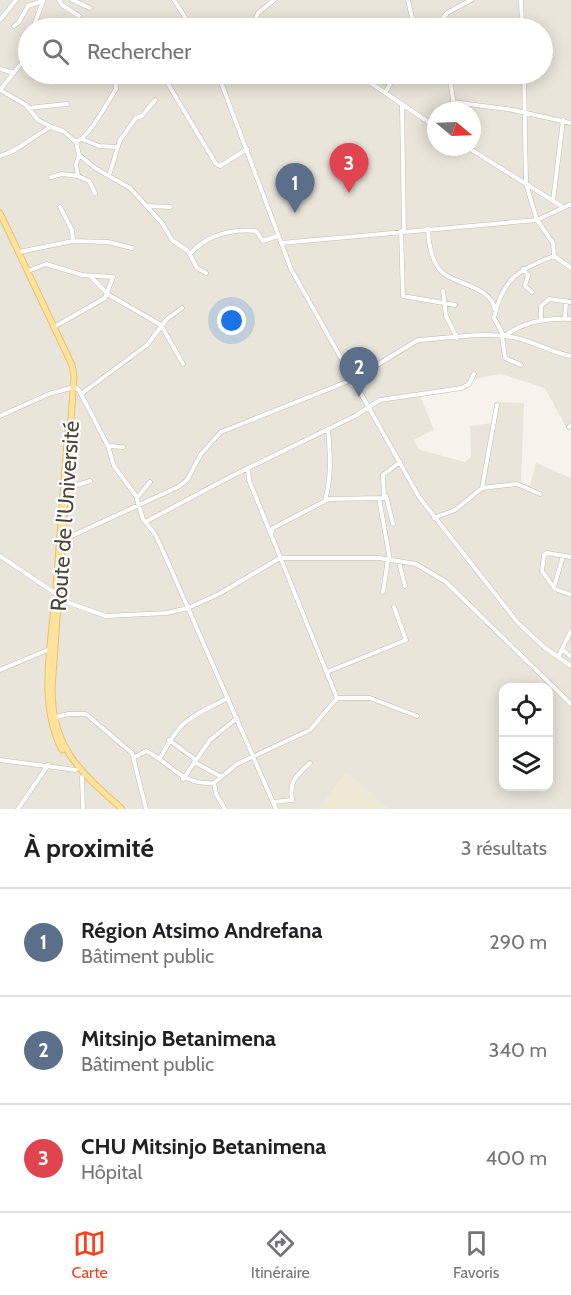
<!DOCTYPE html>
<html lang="fr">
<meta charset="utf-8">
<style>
body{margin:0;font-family:Cabin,sans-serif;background:#f2f2f2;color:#202124}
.controls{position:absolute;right:18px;bottom:18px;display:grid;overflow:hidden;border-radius:12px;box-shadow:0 3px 15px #0003}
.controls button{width:54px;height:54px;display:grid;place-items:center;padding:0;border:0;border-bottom:2px solid #e0e0e0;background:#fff;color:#202124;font:30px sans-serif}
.compass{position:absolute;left:427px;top:102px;width:54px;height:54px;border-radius:50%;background:#fff;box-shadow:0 3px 15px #0003;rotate:109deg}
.you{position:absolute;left:232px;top:321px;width:21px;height:21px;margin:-15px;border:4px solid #fff;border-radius:50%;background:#1a73e8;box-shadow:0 0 0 9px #1a73e833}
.badge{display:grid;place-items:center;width:39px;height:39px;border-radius:50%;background:#fc3f1d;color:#fff;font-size:20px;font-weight:700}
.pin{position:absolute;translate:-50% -50px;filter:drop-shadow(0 2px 3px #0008)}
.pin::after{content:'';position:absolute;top:32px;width:21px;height:18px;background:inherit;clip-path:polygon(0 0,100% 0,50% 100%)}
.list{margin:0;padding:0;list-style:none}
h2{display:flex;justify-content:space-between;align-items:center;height:78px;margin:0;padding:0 24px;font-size:26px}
h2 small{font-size:20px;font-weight:400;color:#757577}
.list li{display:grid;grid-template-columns:39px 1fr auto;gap:18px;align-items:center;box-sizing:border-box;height:108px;padding:0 24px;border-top:2px solid #e0e0e0}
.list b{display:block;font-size:22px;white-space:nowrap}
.list p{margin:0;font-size:20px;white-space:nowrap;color:#757577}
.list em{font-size:20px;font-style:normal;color:#757577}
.icon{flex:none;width:33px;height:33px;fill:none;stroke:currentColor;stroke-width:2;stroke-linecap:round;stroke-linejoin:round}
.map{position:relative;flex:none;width:571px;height:809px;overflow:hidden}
.search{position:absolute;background:#fff;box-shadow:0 3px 15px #0003;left:18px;right:18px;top:18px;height:66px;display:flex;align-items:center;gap:15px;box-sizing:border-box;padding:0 21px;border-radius:33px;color:#757577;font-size:22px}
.sheet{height:402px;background:#fff}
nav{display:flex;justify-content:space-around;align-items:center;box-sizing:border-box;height:84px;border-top:2px solid #e0e0e0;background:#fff;font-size:16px;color:#757577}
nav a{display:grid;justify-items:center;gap:3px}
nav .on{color:#fc3f1d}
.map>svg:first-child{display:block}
</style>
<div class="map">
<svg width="571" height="809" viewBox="0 0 571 809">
<rect width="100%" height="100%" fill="#f6f3ec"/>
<path fill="#eae5da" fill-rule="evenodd" d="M0,0H571V430L566,427L545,388L501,374L479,378L453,392L420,396L434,430L413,440L420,450L465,462L471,457L470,426L492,423L495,402L524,403L521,482L530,486L536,463L571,478V809H0ZM28,28H542V74H28ZM436,111H472V147H436ZM504,688H548V786H504Z"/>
<path fill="#efe8d6" d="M345,772L371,792L379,802L391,809H318Z"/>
<path fill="#d2eab5" d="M362,74H394L386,88Z"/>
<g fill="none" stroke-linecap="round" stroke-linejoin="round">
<defs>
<path id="minor" d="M59,0L62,5L79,16
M72,0L90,8
M174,0L192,28
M408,0L412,18L420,23L434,22L440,28
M521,0L522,28
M412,18V28
M0,20L16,0
M438,25L447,13L471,0
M14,26L19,22L28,6L42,1
M33,28L43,1
M252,28L258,13L274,0
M28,43L24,60L0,90L26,105L38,120L52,127
M0,69L14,73
M162,74L216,164L220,166L247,149
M218,74L291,269L419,497L518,623L544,647L571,666
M357,74L436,127
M449,74L487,75
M449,74L455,111
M524,74L526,184L537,220L571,204
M385,93L396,74
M402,105L404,231
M28,108L67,104
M442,111L453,102L513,110L571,123
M428,122L436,116
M82,139L99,146L117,147
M76,142C90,136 107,103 116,89L115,74
M467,147L563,207
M79,155L76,165L78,176L89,181L95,193
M0,156C19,151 33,136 51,127L63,131L76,142L79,155L95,168L130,188L162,223L172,240L188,251L197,268L206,273
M109,176L120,140L136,118L142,116L155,100
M51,177L62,174L78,176
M553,201L563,120
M147,206L170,207
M60,207L72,230L73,241
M428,229C428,242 432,264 443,273C458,285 492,287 495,310
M401,231L403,296L455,305
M281,243L537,220L553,243L554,256L571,268
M19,252L73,241L108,242L132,248
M190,254C207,235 231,229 256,231L263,241L278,236
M523,269L528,275L525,286L532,292
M28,271L46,264L82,275L113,277L105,298L54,327
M91,277L109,295L161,325L183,364
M443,291L446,316L457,338
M565,318L566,301
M541,320V306L549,299L571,302
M502,336L505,358L521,365
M504,336L494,318C502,279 519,269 554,256
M505,336C524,321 547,318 571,319
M81,394L147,345L167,319L182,308
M0,416L49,394L74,387L79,390L108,446L114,466L136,496L143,519L155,534L163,551L276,809
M569,427L571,425
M108,446L123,447
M248,469L249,480L337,698H370L417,716
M67,488L90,481
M482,488L497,405
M386,496L393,524
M137,498L150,482
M379,498L390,560
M325,500C332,476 330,454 328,429
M434,518L455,510L482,488L517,484L540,494
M147,521L232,476L355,416L380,400L462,388L469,384L474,374
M272,532L273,528L329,499L384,498L383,475L400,462
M63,540L178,487L187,480L201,454L221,432L354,379L418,340C448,338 482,332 512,337C533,341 551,352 571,356
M0,556L55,593
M571,557L547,553L544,555L542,571L555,589L571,595
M399,562L405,586
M554,587L563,556
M383,592L388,559
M58,599L106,616L167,613L188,608L219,594L280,558H379L416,564L446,582L571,704
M563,650L571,657
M558,657L571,631
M0,670L50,649
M327,672L406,640L394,607
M53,718L68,714H86L132,753L146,809
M169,740L196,760
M135,757L146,751C173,764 180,785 214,783L216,794L225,809
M160,758C183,717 188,719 228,698
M0,760L76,770
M194,762L220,776
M82,777L83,809
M183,779L210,740L237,718
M214,783L237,764L310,730L337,698
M273,802L292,800C289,779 297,776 310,763
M18,809L48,765"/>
<path id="major" d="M0,213L72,365L74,377L52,689C52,749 81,772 122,809
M56,588L68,429
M54,606C50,654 39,705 62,750"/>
</defs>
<use href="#minor" stroke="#c2bbae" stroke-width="5"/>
<use href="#major" stroke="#e6c16a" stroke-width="7"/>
<use href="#minor" stroke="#fff" stroke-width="4"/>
<use href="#major" stroke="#ffe39c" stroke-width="5"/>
</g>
<g text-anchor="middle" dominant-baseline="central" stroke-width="4.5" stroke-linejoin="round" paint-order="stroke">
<g font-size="22" fill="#4b4439" stroke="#fff">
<text transform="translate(65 516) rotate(-86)">Route de l'Université</text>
</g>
</g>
</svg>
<div class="controls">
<button><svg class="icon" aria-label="locate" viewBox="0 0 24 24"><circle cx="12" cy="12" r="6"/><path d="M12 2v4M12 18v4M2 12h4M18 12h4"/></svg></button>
<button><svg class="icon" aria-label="layers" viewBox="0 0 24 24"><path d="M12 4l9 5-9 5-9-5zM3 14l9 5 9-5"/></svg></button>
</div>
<svg class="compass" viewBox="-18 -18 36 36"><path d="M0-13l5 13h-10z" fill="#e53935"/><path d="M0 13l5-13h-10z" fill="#757577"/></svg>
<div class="you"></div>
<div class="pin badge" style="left:295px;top:213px;background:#5c6f8a">1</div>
<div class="pin badge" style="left:359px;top:397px;background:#5c6f8a">2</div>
<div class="pin badge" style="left:349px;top:193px;background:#e0444e">3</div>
<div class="search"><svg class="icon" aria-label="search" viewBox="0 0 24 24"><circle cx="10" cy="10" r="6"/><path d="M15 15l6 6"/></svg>Rechercher</div>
</div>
<section class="sheet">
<h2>À proximité<small>3 résultats</small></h2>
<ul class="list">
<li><span class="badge" style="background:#5c6f8a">1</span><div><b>Région Atsimo Andrefana</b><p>Bâtiment public</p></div><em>290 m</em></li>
<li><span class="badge" style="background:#5c6f8a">2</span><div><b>Mitsinjo Betanimena</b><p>Bâtiment public</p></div><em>340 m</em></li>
<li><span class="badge" style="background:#e0444e">3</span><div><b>CHU Mitsinjo Betanimena</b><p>Hôpital</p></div><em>400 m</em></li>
</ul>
</section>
<nav>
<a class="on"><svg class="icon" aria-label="map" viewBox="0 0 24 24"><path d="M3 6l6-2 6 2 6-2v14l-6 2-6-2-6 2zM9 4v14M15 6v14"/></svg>Carte</a>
<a><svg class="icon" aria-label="directions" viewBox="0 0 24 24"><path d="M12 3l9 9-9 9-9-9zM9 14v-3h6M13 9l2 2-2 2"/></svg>Itinéraire</a>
<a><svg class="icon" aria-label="saved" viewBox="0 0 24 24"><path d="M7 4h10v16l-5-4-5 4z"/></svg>Favoris</a>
</nav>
